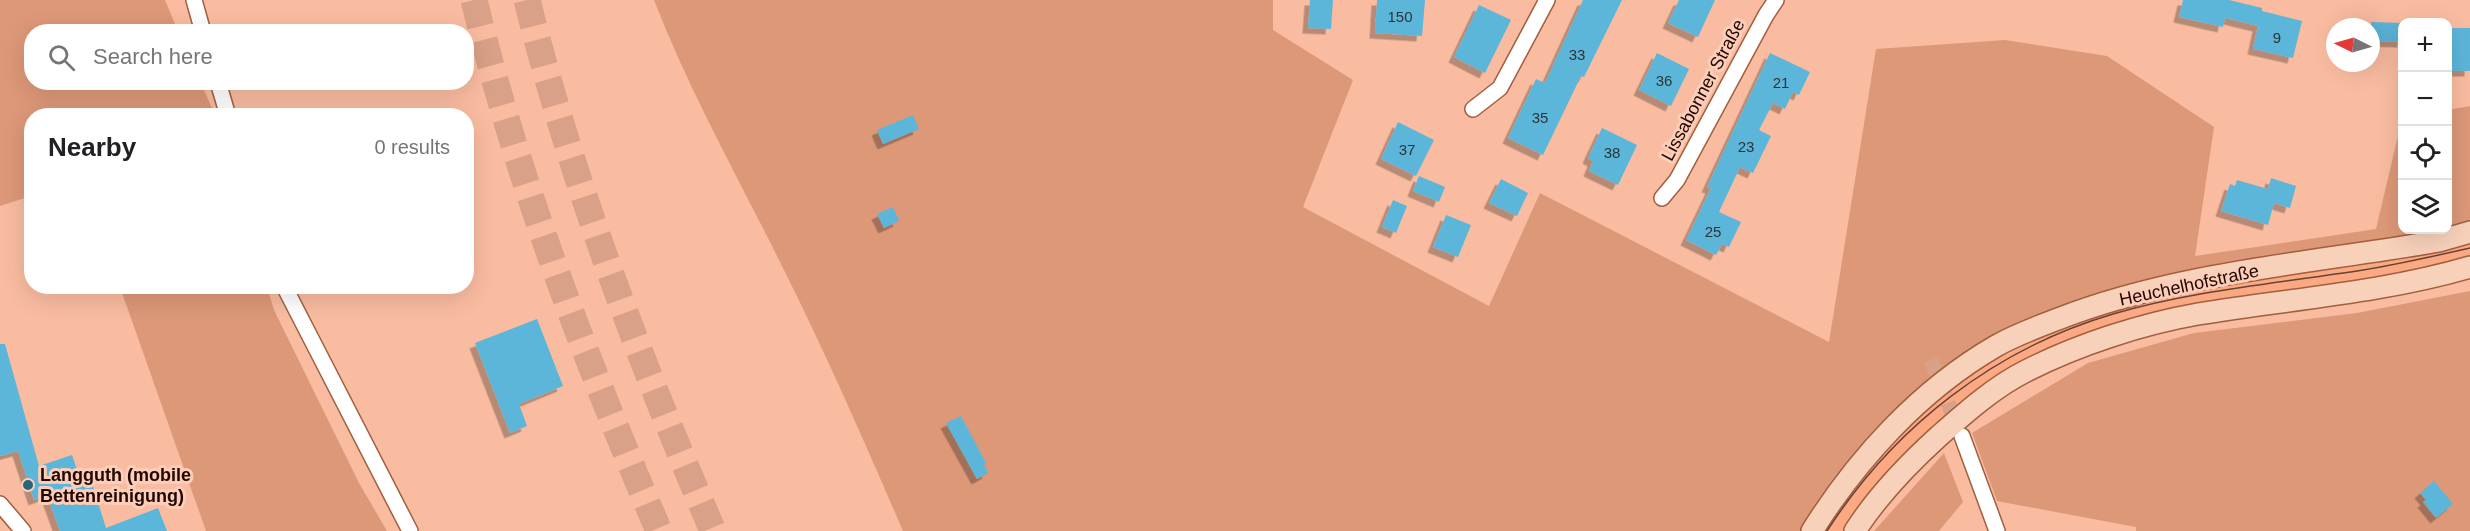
<!DOCTYPE html>
<meta charset="utf-8">
<style>
body{margin:0;font-family:Arial,sans-serif;background:#f6f6f6;color:#202124}
.controls{position:absolute;right:18px;top:18px;display:grid;overflow:hidden;border-radius:12px;box-shadow:0 6px 24px #0002}
.controls button{width:54px;height:54px;display:grid;place-items:center;padding:0;border:0;border-bottom:2px solid #e0e0e0;background:#fff;color:#202124;font:30px sans-serif}
.compass{position:absolute;left:2326px;top:18px;width:54px;height:54px;border-radius:50%;background:#fff;box-shadow:0 6px 24px #0002;rotate:275deg}
.list{margin:0;padding:0;list-style:none}
h2{display:flex;justify-content:space-between;align-items:center;height:78px;margin:0;padding:0 24px;font-size:26px}
h2 small{font-size:20px;font-weight:400;color:#757577}
.icon{flex:none;width:33px;height:33px;fill:none;stroke:currentColor;stroke-width:2;stroke-linecap:round;stroke-linejoin:round}
.map{position:relative;flex:none;width:2470px;height:531px;overflow:hidden}
.search{position:absolute;background:#fff;box-shadow:0 6px 24px #0002;left:24px;top:24px;width:450px;height:66px;display:flex;align-items:center;gap:15px;box-sizing:border-box;padding:0 21px;border-radius:24px;color:#757577;font-size:22px}
.panel{position:absolute;background:#fff;box-shadow:0 6px 24px #0002;left:24px;top:108px;width:450px;height:186px;border-radius:24px}
.map>svg:first-child{display:block}
</style>
<div class="map">
<svg width="2470" height="531" viewBox="0 0 2470 531">
<defs>
<filter id="shadow"><feDropShadow dx="-5.5" dy="5.5" stdDeviation="0" flood-color="#0004"/></filter>
</defs>
<rect width="100%" height="100%" fill="#f9bca0"/>
<path fill="#fba983" d="M2470,243V261L2051,351L1853,518L1844,531H1821L1863,473L1928,407L1965,378L2042,335L2088,316L2159,297L2253,280L2375,262Z"/>
<path fill="#dd9878" d="M0,0H165L178,31L32,32V82L201,83L215,115L32,116L31,196L0,206Z
M654,0H1273V30L1353,80L1303,207L1489,306L1540,193L1829,342L1876,49L2005,40L2107,56L2214,127L2195,256L2376,229L2402,119V230H2439L2379,243L2115,289L1903,403L1848,462L1801,531H903C865,443 827,356 784,270C740,181 690,93 654,0Z
M2470,106V223L2448,228V110Z
M120,287H267L274,310L359,483L387,531H206Z
M2470,291V531H2136V527L1997,501L1972,433L2088,363L2194,333L2357,313Z
M1944,453L1963,502L1939,531H1874Z"/>
<path fill="#5bb6d9" filter="url(#shadow)" d="M1310,0H1333L1331,29L1308,28Z
M1377,0H1425L1422,36L1375,33Z
M1583,0H1622L1584,77L1581,76L1543,155L1508,138L1536,79L1545,83Z
M1679,0H1715L1698,37L1668,23Z
M2183,0H2229L2262,8V11L2302,21L2293,58L2253,49L2258,26L2225,18L2223,27L2179,17Z
M1479,5L1511,20L1485,73L1454,57Z
M2371,22L2403,23V42L2371,41Z
M2448,28H2470V71H2448Z
M1657,53L1689,69L1671,106L1639,90Z
M1770,53L1810,72L1799,95L1793,92L1785,109L1773,103L1759,130L1771,136L1753,173L1740,167L1719,212L1741,222L1729,247L1722,244L1716,255L1686,240L1711,188L1707,187L1721,157Z
M913,115L919,129L883,144L877,130Z
M1398,122L1434,140L1416,176L1381,159Z
M1602,128L1637,145L1618,185L1589,171L1593,161L1588,158Z
M1419,176L1445,187L1439,202L1413,191Z
M2271,178L2296,186L2290,208L2274,203L2268,225L2221,211L2230,184L2235,186L2237,180L2268,189Z
M1501,179L1528,193L1517,216L1489,203Z
M1393,200L1407,206L1396,233L1382,227Z
M893,207L899,221L884,228L877,214Z
M1446,215L1471,225L1458,257L1433,247Z
M537,319L563,386L519,404L527,426L510,433L475,343Z
M0,344H5L39,466L72,455L82,484L91,480L106,528L158,508L167,531H60L47,495L34,500L18,451L0,456Z
M961,416L986,463L984,464L988,473L977,479L946,423Z
M2434,481L2453,504L2436,518L2423,502L2426,500L2420,493Z"/>
<g fill="none" stroke-linecap="round" stroke-linejoin="round">
<path stroke="#d9a188" stroke-width="15" stroke-dasharray="15 8" stroke-linecap="butt" d="M1931,360L1958,428"/>
<path stroke="#d9a188" stroke-width="27" stroke-dasharray="27 14" stroke-linecap="butt" d="M474,0C518,182 585,359 659,531
M527,0C572,182 639,359 713,531"/>
<defs>
<path id="minor" d="M194,0L203,32
M218,82L228,116
M1473,109L1500,88L1547,0
M1662,198L1677,180L1766,15L1776,0
M284,286L410,531
M1962,436L1997,531
M0,504L23,531"/>
<path id="secondary" d="M1812,531C1858,458 1920,390 1996,346C2015,335 2037,327 2058,319C2179,272 2312,263 2439,241L2470,232
M1855,531C1878,495 1907,465 1939,436C1965,413 1994,387 2026,371C2077,345 2141,324 2198,314C2289,299 2381,293 2470,267"/>
</defs>
<use href="#minor" stroke="#a25e3e" stroke-width="18"/>
<use href="#secondary" stroke="#a25e3e" stroke-width="24"/>
<use href="#minor" stroke="#fff" stroke-width="15"/>
<use href="#secondary" stroke="#f8d1ba" stroke-width="21"/>
<path stroke="#684234" stroke-width="1.5" d="M1827,531C1894,427 1994,349 2113,314C2195,290 2280,283 2363,270C2399,264 2435,256 2470,248"/>
</g>
<circle fill="#27657b" stroke="#fccdb8" stroke-width="2" cx="28" cy="485" r="6"/>
<g text-anchor="middle" dominant-baseline="central" stroke-width="6" stroke-linejoin="round" paint-order="stroke">
<g font-size="15" fill="#303336">
<text x="1400" y="16">150</text>
<text x="2277" y="37">9</text>
<text x="1577" y="54">33</text>
<text x="1664" y="80">36</text>
<text x="1781" y="82">21</text>
<text x="1540" y="117">35</text>
<text x="1746" y="146">23</text>
<text x="1407" y="149">37</text>
<text x="1612" y="152">38</text>
<text x="1713" y="231">25</text>
</g>
<g font-size="18" fill="#210700" stroke="#fccdb8">
<text transform="translate(1703 90) rotate(-62)">Lissabonner Straße</text>
<text transform="translate(2189 285) rotate(-12)">Heuchelhofstraße</text>
</g>
<g font-size="18" font-weight="bold" fill="#210700" stroke="#fccdb8" text-anchor="start">
<text x="40" y="475">Langguth (mobile<tspan x="40" dy="21">Bettenreinigung)</tspan></text>
</g>
</g>
</svg>
<div class="controls">
<button>+</button>
<button>−</button>
<button><svg class="icon" aria-label="locate" viewBox="0 0 24 24"><circle cx="12" cy="12" r="6"/><path d="M12 2v4M12 18v4M2 12h4M18 12h4"/></svg></button>
<button><svg class="icon" aria-label="layers" viewBox="0 0 24 24"><path d="M12 4l9 5-9 5-9-5zM3 14l9 5 9-5"/></svg></button>
</div>
<svg class="compass" viewBox="-18 -18 36 36"><path d="M0-13l5 13h-10z" fill="#e53935"/><path d="M0 13l5-13h-10z" fill="#757577"/></svg>
<div class="search"><svg class="icon" aria-label="search" viewBox="0 0 24 24"><circle cx="10" cy="10" r="6"/><path d="M15 15l6 6"/></svg>Search here</div>
<section class="panel">
<h2>Nearby<small>0 results</small></h2>
<ul class="list">
</ul>
</section>
</div>
